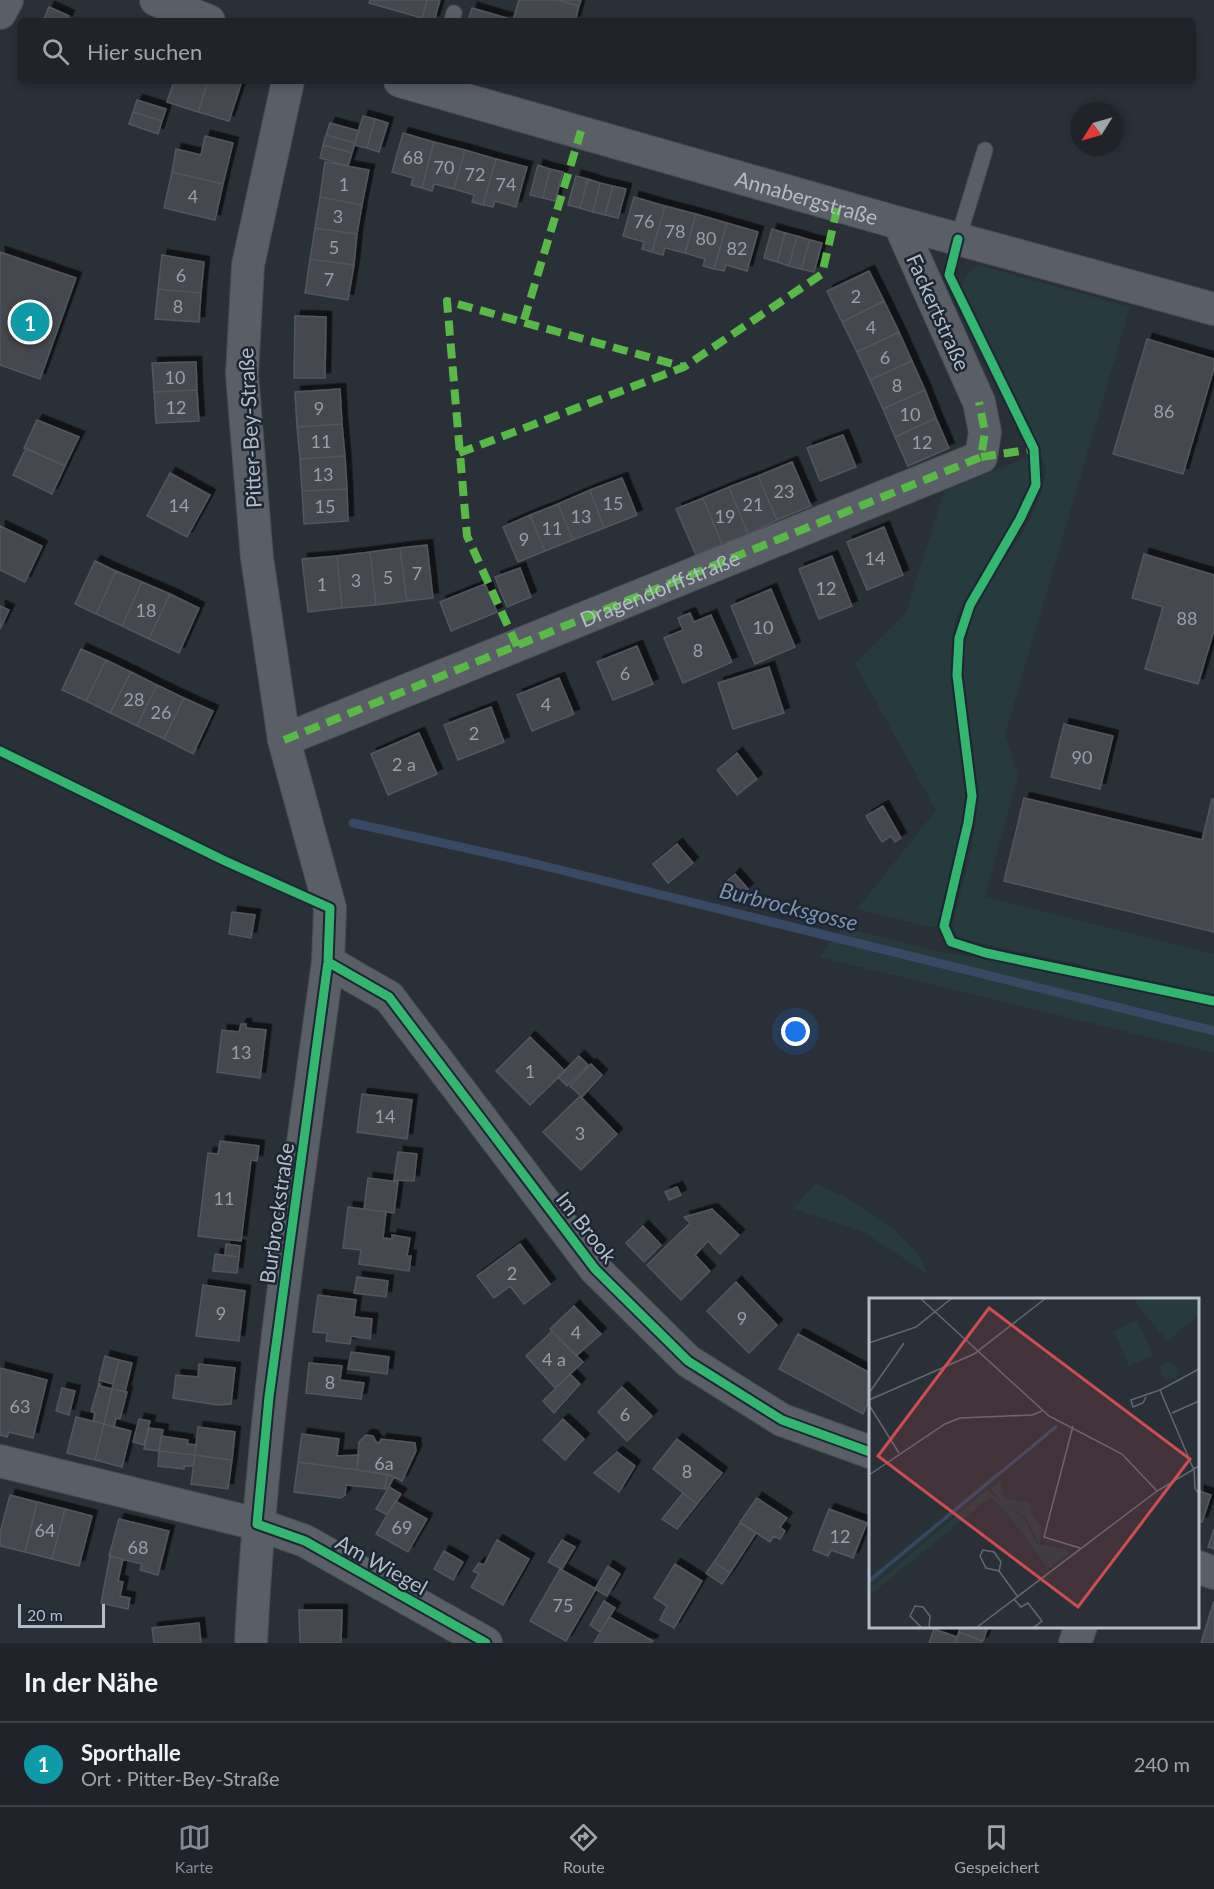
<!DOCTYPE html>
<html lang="de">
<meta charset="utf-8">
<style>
body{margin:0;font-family:Lato,sans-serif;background:#282c32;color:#f1f3f6}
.compass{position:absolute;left:1070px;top:102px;width:54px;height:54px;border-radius:50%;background:#20242a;box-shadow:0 3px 9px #0003;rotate:233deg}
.scale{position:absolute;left:18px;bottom:15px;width:87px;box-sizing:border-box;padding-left:6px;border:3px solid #b4bcc9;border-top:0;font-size:16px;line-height:21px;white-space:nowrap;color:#b4bcc9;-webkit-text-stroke:4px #1d2633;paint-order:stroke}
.you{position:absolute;left:796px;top:1032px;width:21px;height:21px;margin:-15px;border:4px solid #fff;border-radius:50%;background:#1a73e8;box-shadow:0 0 0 9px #1a73e833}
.badge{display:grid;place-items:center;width:39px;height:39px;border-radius:50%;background:#848b96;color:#fff;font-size:20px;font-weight:700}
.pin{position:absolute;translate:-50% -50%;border:3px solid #fff;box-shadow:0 2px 6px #0006}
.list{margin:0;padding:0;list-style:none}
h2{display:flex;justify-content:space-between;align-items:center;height:78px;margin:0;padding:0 24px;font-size:26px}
h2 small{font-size:20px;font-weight:400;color:#a2a4a8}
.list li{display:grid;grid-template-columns:39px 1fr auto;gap:18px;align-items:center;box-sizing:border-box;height:84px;padding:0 24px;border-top:2px solid #3d4147}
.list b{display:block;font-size:22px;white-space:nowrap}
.list p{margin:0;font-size:20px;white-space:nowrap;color:#a2a4a8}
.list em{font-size:20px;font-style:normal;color:#a2a4a8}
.icon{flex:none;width:33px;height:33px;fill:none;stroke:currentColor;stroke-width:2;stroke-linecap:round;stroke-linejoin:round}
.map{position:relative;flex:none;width:1214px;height:1643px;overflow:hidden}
.search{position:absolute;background:#20242a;box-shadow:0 3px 9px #0003;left:18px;right:18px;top:18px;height:66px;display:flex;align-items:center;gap:15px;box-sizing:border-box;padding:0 21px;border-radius:6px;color:#a2a4a8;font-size:22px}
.sheet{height:162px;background:#20242a}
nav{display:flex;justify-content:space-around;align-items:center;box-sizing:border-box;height:84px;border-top:2px solid #3d4147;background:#20242a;font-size:16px;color:#a2a4a8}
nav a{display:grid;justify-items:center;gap:3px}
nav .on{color:#848b96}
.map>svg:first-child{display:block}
</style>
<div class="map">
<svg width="1214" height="1643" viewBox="0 0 1214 1643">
<defs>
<filter id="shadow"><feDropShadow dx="5.5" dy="-5.5" stdDeviation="0" flood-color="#0009"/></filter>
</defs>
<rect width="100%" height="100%" fill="#2a3038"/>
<path fill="#273a3e" d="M978,265L1130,307L1005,735L1018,775L985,897L1214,954V995L959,938L952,927C960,890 977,839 977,802C978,750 952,679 966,630C983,569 1039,536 1046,468L963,296C961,281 964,274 978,265Z
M1031,456L1032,479L1023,502L958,613C940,673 965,737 966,798C967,839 950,884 940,923L934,928L857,909L936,810L855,664L906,613L944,491Z
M843,927L932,950L1045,970L1214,1008V1053L819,957Z
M816,1184C851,1197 917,1236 927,1274L862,1231L793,1208Z"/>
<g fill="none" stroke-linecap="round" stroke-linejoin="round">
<path stroke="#384963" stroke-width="9" d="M353,823L528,862L1214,1031"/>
</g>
<path fill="#444950" stroke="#52575f" stroke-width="1.5" filter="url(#shadow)" d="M370,0H427L422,18L369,3Z
M427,0H440L434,21L422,18Z
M519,0H558L579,6L575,21H468L472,8L513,20Z
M559,0H581L579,6Z
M49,7L69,16L67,21H43Z
M174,81H208L198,112L167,102Z
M208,81H242L229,121L198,112Z
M137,100L166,109L162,121L133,112Z
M133,112L162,121L158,134L129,124Z
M363,116L375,119L367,148L354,145Z
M375,119L388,123L379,152L367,148Z
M330,123L359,131L355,143L326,135Z
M403,133L434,142L422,188L411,185L413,178L392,172Z
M326,135L355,143L352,153L323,145Z
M205,136L233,143L223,184L172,172L176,149L201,155Z
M434,142L465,150L454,189L434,184L432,191L422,188Z
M323,145L352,153L348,166L320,158Z
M465,150L496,159L483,205L472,202L474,195L454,189Z
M496,159L527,167L516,207L495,201L493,207L483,205Z
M325,162L369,170L362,205L320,197Z
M538,165L550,169L543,198L530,195Z
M550,169L563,172L555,201L543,198Z
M172,172L223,184L215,220L164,208Z
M576,176L588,179L580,208L568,205Z
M588,179L600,183L593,212L580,208Z
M600,183L613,186L605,215L593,212Z
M613,186L626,189L618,218L605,215Z
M320,197L362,205L357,234L315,228Z
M634,197L665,206L652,252L642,249L644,242L623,236Z
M665,206L696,214L685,253L665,248L663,255L652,252Z
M696,214L727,223L714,269L703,266L705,259L685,253Z
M727,223L758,232L747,271L726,265L724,271L714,269Z
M315,228L357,234L354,265L310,259Z
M772,229L785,233L777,262L764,258Z
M785,233L797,236L789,266L777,262Z
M797,236L810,240L801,269L789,266Z
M810,240L822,243L814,272L801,269Z
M0,252L76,278L40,379L0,365Z
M162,255L204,262L201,293L158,289Z
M310,259L354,265L348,300L305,293Z
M869,271L884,301L842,322L827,291Z
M158,289L201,293L199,322L155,319Z
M884,301L899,332L857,352L842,322Z
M295,316L326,317L325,378H294Z
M899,332L912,361L870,380L857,352Z
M1147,339L1214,359V368L1183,474L1113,454Z
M912,361L925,390L883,409L870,380Z
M196,362L197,390L154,392L152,363Z
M340,389L342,424L297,427L295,392Z
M197,390L199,421L156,423L154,392Z
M925,390L936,418L895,437L883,409Z
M936,418L949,448L908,466L895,437Z
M37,420L79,437L65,466L24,448Z
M342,424L345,456L300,459L297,427Z
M843,435L856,467L820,481L807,448Z
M26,448L65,466L52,494L13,475Z
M345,456L347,489L302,491L300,459Z
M792,462L811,506L777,520L758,476Z
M170,473L210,495L187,537L147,516Z
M758,476L777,520L748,534L729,487Z
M622,478L637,515L604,528L590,490Z
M729,487L748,534L722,544L703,498Z
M347,489L348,521L304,524L302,491Z
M590,490L604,528L573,540L558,504Z
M703,498L722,544L696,555L676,509Z
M558,504L573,540L545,551L530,515Z
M530,515L545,551L518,562L503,527Z
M0,526L42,546L25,582L0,570Z
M884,527L903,575L867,590L847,542Z
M427,545L433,598L407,601L400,548Z
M400,548L407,601L376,605L370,552Z
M370,552L376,605L342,608L337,556Z
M1144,554L1214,575V630L1198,684L1145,669L1163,607L1132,598Z
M337,556L342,608L308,612L302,559Z
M832,556L852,606L819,619L799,569Z
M95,561L116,571L96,614L75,604Z
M520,568L531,597L507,607L495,577Z
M116,571L142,582L122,626L96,614Z
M142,582L170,594L149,639L122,626Z
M485,584L497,612L451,631L440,602Z
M771,589L795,647L755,664L731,606Z
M170,594L199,608L179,653L149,639Z
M0,606L9,610L0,629Z
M690,613L694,622L711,615L732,662L683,683L664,638L683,630L678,618Z
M637,646L653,684L613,700L597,662Z
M81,649L106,660L86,701L62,690Z
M106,660L131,672L110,713L86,701Z
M769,667L784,713L733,729L718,683Z
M131,672L157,685L137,726L110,713Z
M559,678L574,714L532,731L517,695Z
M157,685L184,698L164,739L137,726Z
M184,698L213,711L193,754L164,739Z
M491,707L504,742L458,760L444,725Z
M1064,724L1113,736L1100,789L1051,777Z
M419,733L437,774L388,795L371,754Z
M737,753L757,779L737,795L717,770Z
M1024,798L1202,840L1212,799H1214V932L1004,881Z
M883,806L901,838L895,842L891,836L882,842L866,816Z
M677,844L693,863L668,883L653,864Z
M735,874L748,889L733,901L721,886Z
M232,912L255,915L251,938L229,934Z
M241,1024H246V1028L266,1030L260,1078L217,1072L222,1030L239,1032Z
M530,1037L565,1071L530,1105L496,1071Z
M579,1056L588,1065L567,1086L558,1077Z
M591,1064L602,1075L582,1097L570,1086Z
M362,1094L412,1100L407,1139L357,1132Z
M580,1096L617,1134L581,1170L543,1132Z
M220,1141L259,1146L257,1161L251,1160L241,1241L198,1236L208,1153L218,1154Z
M398,1152L417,1154L414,1181L394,1180Z
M368,1178L398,1182L394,1213L364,1209Z
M677,1187L681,1195L669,1200L665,1192Z
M348,1207L386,1212L383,1238L392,1239V1235L410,1238L407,1256H411L409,1271L359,1264L361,1250L343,1248Z
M712,1209L739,1235L720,1254L708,1241L695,1255L710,1271L681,1300L647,1265L690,1223L684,1217Z
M643,1226L661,1245L644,1262L626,1243Z
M226,1244L240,1246L239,1257L225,1255Z
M520,1244L550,1284L524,1304L510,1286L494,1298L477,1276Z
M215,1254L239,1257L237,1273L213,1271Z
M357,1277L388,1281L386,1297L354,1293Z
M736,1282L777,1325L749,1353L707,1311Z
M203,1285L245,1291L239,1341L196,1336Z
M318,1295L356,1300L354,1317L372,1319L370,1339L351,1336L350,1344L326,1341L327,1333L313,1332Z
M574,1306L601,1334L576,1356L550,1329Z
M552,1331L583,1362L555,1388L526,1356Z
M798,1334L870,1373V1399L863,1414L779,1369Z
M351,1352L389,1357L387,1374L348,1369Z
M105,1356L119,1360L113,1384L99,1380Z
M119,1360L132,1363L125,1392L112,1389Z
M309,1363L342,1366L340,1380L364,1383L361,1399L306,1393Z
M199,1364L235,1368L231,1404L218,1405L173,1398L176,1375L198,1377Z
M0,1368L47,1380L33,1438L9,1432L7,1437L0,1435Z
M570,1374L580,1384L554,1413L543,1401Z
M99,1383L100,1386L112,1389L104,1424L93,1421L95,1413L91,1411Z
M622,1387L652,1416L627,1441L598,1412Z
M62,1388L75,1391L69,1415L56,1411Z
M112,1389L127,1392L120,1419L116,1418L114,1427L104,1424Z
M76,1417L104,1424L95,1460L67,1453Z
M139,1419L150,1421L144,1445L133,1442Z
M563,1419L584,1439L565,1460L543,1440Z
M104,1424L131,1431L122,1467L95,1460Z
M198,1427L235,1432L232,1460L195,1455Z
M149,1428L163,1430L159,1451L144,1449Z
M302,1434L339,1439L337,1456L359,1455L357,1470L298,1462Z
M366,1435L373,1436L376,1442L380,1443L381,1439L415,1443L416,1451L402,1481L390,1475L357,1470L359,1442Z
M161,1436L188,1440L187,1444L196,1445L195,1455L159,1451Z
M677,1439L722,1473L697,1504L653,1469Z
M159,1451L195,1455L193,1466H184V1469L158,1466Z
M617,1452L635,1466L619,1492L594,1473Z
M195,1455L232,1460L228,1489L191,1484Z
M298,1462L387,1474L385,1489L346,1485L345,1495L341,1498L294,1492Z
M387,1474L394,1477L387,1490L385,1489Z
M389,1487L401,1494L387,1515L376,1509Z
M1199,1491L1211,1495L1202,1522L1198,1521Z
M683,1493L697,1504L677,1529L662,1519Z
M10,1495L37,1502L25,1552L0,1546V1533Z
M757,1498L787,1518L780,1527L785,1531L780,1539L774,1536L770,1542L740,1522Z
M395,1501L427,1519L408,1552L376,1534Z
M37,1502L65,1509L52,1559L25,1552Z
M65,1509L92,1516L79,1566L52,1559Z
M829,1509L867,1523L853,1558L831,1550L828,1556L813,1550Z
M119,1519L169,1531L158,1575L140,1570L142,1564L109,1556Z
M740,1523L756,1533L730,1573L714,1562Z
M1214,1529V1549L1208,1547Z
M497,1540L529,1559L503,1605L471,1587L479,1574L473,1571L479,1563L484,1565Z
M562,1540L575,1547L562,1569L548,1562Z
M444,1551L463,1562L453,1580L434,1569Z
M110,1556L123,1559L118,1581L123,1582L120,1596L130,1598L128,1609L101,1603Z
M714,1562L730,1573L722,1584L706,1573Z
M675,1564L702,1581L674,1628L660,1620L667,1606L654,1598Z
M608,1566L620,1574L607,1596L595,1589Z
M560,1569L596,1589L566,1641L530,1621Z
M604,1601L615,1608L600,1632L590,1625Z
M1214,1601V1643H1201Z
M299,1610H342L341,1643H300Z
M609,1617L653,1641L651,1643H594Z
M199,1623L201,1643H154L152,1628Z
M961,1626H987L988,1627L983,1641L959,1632Z
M934,1629L957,1637L955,1643H929Z
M959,1632L982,1641L981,1643H955Z"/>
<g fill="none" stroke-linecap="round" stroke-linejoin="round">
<defs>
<path id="lane" d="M452,21L454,13
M958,239L985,150"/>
<g id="street">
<path d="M156,0L209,21"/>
<path d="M0,13L7,0"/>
<path id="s1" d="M400,81L899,223L1214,309"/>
<path id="s2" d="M284,740L981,457L985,432L979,402L899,223"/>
<path d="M328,962L389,997L595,1269L688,1361L782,1420L870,1452"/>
<path d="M0,1461L257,1524L305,1541L486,1643"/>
<path d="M1198,1567L1214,1573"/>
<path d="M251,1643C262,1414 297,1189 328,962L330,908L284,740L257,558L242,374L248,265L288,81"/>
<path d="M1075,1643L1081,1626"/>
</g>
</defs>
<use href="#lane" stroke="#484c53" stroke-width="17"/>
<use href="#street" stroke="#484c53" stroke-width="34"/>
<use href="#lane" stroke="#5a5e66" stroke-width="15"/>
<use href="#street" stroke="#5a5e66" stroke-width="32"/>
<path stroke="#58b947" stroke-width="8" stroke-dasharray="15 8" stroke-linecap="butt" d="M524,320L581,131
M459,453L684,367L822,274L838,205
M981,457L1034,449
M517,646L467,536L447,301L684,367
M284,740L981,457L985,432L979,402"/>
<defs>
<path id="cycleway" d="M958,239L949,275L1034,449L1036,485L1020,519L970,605L959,638L957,675L972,796L968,823L944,926L951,942L986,953L1214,1001
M0,751L225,861L330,908L328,962L269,1397L257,1524L305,1541L486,1643
M328,962L389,997L595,1269L688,1361L782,1420L870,1452"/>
</defs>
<use href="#cycleway" stroke="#1d2633" stroke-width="13"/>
<use href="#cycleway" stroke="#33b770" stroke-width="9"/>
</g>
<g text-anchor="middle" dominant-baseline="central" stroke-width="5" stroke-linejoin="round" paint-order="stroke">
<g font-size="18" fill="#989fab">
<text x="413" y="157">68</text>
<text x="444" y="167">70</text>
<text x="475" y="174">72</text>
<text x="344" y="184">1</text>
<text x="506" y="184">74</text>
<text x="193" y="196">4</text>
<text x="338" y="216">3</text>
<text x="644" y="221">76</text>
<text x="675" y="231">78</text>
<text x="706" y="238">80</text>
<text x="334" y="247">5</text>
<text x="737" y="248">82</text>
<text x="181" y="275">6</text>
<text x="329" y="279">7</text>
<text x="856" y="296">2</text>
<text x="178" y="306">8</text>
<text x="871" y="327">4</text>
<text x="885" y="357">6</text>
<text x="175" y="377">10</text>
<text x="897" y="385">8</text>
<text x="176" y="407">12</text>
<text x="319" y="408">9</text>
<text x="1164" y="411">86</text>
<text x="910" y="414">10</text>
<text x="321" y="441">11</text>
<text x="922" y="442">12</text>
<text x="323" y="474">13</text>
<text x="784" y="491">23</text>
<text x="613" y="503">15</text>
<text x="753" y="504">21</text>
<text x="179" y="505">14</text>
<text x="325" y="506">15</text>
<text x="581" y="516">13</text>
<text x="725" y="516">19</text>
<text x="552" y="528">11</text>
<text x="524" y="539">9</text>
<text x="875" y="558">14</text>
<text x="417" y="573">7</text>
<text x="388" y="577">5</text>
<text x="356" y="580">3</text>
<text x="322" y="584">1</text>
<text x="826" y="588">12</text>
<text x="146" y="610">18</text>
<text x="1187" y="618">88</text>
<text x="763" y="627">10</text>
<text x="698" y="650">8</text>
<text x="625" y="673">6</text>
<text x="134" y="699">28</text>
<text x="546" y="704">4</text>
<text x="161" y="712">26</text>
<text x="474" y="733">2</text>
<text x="1082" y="757">90</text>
<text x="404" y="764">2 a</text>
<text x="241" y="1052">13</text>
<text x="530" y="1071">1</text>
<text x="385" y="1116">14</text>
<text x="580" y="1133">3</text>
<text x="224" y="1198">11</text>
<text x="512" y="1273">2</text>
<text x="221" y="1313">9</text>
<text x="742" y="1318">9</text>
<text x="576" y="1332">4</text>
<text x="554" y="1359">4 a</text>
<text x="330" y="1382">8</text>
<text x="20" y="1406">63</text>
<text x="625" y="1414">6</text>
<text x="384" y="1463">6a</text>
<text x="687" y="1471">8</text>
<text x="402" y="1527">69</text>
<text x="45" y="1530">64</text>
<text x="840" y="1536">12</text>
<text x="138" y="1547">68</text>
<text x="563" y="1605">75</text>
</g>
<g font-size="21" fill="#b4bcc9" stroke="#1d2633">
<text stroke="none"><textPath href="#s1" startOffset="423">Annabergstraße</textPath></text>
<text transform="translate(939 312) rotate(66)">Fackertstraße</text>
<text transform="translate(249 428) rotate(-93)">Pitter-Bey-Straße</text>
<text stroke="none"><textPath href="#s2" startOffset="405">Dragendorffstraße</textPath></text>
<text transform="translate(276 1213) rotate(-82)">Burbrockstraße</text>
<text transform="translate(587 1227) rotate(52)">Im Brook</text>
<text transform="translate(382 1564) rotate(29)">Am Wiegel</text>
</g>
<g font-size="22" font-style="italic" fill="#7c92b1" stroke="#1d2633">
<text transform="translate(789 906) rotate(14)">Burbrocksgosse</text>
</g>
</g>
<g transform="translate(869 1298)">
<rect width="330" height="330" fill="#2a3038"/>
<path d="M271,0H330V17L298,43L266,4ZM268,22L284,57L260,68L245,33ZM291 73a9 9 0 1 1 18 0a9 9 0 1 1-18 0ZM129,173L130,179L0,288V279ZM131,182L136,201L161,204L163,215L174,231L170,245L156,219L134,205L122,191ZM118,192L155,221L168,246L196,251L199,256L179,271L139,216L121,199L0,298V291Z" fill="#273a3e"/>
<path fill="none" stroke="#384963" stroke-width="3" d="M0,283L188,128"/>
<path fill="none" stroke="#616872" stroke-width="1.5" d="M51,0L180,118L253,156L288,193M0,45L47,29L83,0M0,95L35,45M277,99L274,105L264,109L262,102L291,92M0,102L105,56L177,0M0,107L30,155M303,115L330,103M204,128L175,239L211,250M325,169L326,191L330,195M324,170L291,92L330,71M0,177L76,126L91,120L163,117L173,113M130,273L117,270L111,258L114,252L125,254L132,264L130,273L149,299M145,301L152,309L159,305L173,323L164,330M53,330L41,318L46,308L54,309L61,318L60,330M107,330L288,193L330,168"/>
<path fill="#ce4d50" fill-opacity="0.15" stroke="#ce4d50" stroke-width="3" d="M120,10L321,161L209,309L9,158Z"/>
<rect width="330" height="330" fill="none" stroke="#b4bcc9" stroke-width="3"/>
</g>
</svg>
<svg class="compass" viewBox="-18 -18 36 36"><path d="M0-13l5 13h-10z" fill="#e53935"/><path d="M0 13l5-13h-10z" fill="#a2a4a8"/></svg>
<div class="scale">20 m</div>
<div class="you"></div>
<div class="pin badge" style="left:30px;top:322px;background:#0f9aa8">1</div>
<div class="search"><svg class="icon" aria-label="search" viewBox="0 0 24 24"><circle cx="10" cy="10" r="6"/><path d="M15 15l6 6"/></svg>Hier suchen</div>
</div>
<section class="sheet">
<h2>In der Nähe<small></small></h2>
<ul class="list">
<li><span class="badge" style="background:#0f9aa8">1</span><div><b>Sporthalle</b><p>Ort · Pitter-Bey-Straße</p></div><em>240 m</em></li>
</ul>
</section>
<nav>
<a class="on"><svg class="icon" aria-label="map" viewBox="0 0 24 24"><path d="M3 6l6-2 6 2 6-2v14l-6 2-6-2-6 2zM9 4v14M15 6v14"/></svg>Karte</a>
<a><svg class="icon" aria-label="directions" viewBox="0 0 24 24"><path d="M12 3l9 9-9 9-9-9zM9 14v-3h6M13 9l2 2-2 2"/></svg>Route</a>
<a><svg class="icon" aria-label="saved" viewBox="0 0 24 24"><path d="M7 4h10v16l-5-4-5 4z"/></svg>Gespeichert</a>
</nav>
